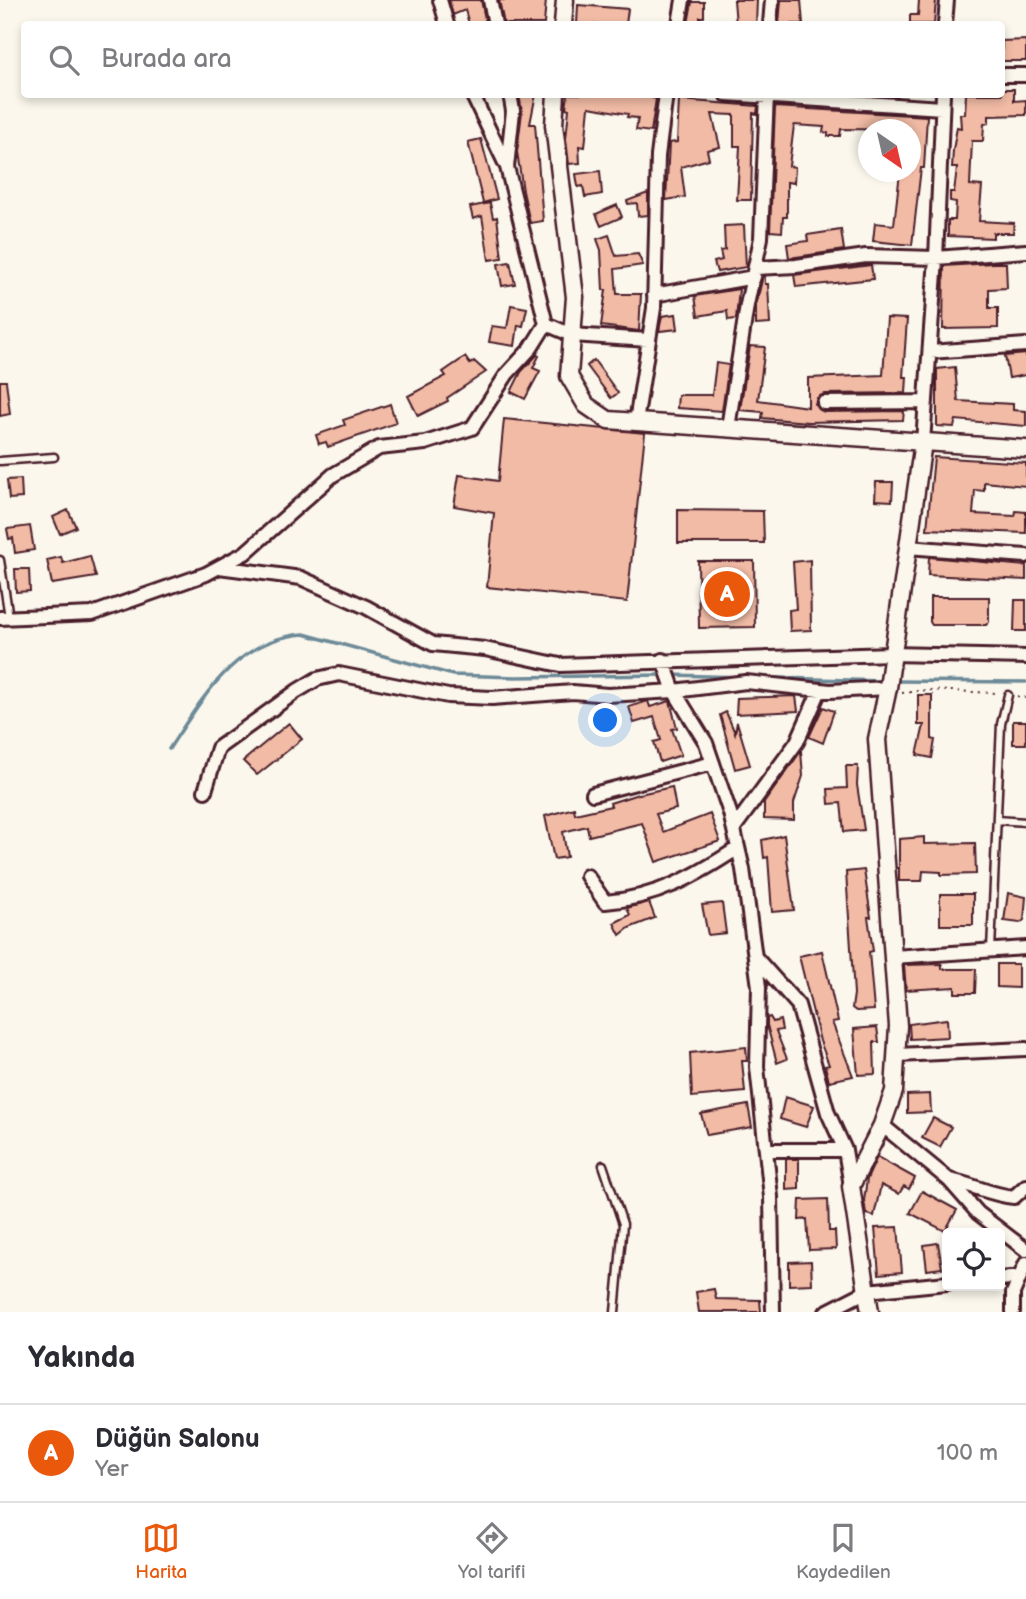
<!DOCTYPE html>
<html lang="tr">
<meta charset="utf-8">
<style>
body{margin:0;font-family:"Balsamiq Sans",sans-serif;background:#f7f7f7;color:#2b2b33}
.controls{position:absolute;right:21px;bottom:21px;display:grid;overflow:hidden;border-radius:7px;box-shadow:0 4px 10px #0003}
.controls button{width:63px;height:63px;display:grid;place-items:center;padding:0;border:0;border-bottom:2px solid #e1e1e2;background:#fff;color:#2b2b33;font:35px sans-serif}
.compass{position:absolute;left:858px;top:119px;width:63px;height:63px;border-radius:50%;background:#fff;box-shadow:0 4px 10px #0003;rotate:146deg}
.you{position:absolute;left:606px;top:721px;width:24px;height:24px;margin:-18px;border:5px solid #fff;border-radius:50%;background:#1a73e8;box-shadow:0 0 0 10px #1a73e833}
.badge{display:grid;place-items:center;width:46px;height:46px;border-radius:50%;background:#ea580c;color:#fff;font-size:23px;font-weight:700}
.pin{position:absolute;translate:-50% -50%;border:4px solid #fff;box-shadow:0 2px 7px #0006}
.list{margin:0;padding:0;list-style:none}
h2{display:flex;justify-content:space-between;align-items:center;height:91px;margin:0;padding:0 28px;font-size:30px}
h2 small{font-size:23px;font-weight:400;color:#7c7c81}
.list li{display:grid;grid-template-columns:46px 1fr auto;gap:21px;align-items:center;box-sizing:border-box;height:98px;padding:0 28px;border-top:2px solid #e1e1e2}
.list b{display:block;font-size:26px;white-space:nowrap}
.list p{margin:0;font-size:23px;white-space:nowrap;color:#7c7c81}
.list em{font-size:23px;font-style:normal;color:#7c7c81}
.icon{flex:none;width:38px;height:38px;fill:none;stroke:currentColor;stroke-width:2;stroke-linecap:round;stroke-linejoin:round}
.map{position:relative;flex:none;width:1026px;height:1312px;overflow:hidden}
.search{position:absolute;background:#fff;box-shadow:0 4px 10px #0003;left:21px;right:21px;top:21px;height:77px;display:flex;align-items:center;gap:18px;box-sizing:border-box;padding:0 24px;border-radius:7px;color:#7c7c81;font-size:26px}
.sheet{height:189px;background:#fff}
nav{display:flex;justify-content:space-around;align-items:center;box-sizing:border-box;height:98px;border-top:2px solid #e1e1e2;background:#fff;font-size:19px;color:#7c7c81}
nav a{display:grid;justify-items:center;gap:4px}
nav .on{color:#ea580c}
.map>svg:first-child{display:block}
</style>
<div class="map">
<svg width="1026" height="1312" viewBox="0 0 1026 1312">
<rect width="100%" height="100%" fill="#fbf7ec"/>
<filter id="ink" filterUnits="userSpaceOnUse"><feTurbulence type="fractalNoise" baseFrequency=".0143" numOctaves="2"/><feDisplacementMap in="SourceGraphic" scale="14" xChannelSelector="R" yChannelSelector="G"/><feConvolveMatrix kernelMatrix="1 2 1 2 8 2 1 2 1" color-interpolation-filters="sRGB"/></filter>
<g filter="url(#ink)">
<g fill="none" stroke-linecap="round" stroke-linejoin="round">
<path stroke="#6d8a98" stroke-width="3.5" d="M671,675L884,681
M895,681L1026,682
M169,749C204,696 236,639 304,634L453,675L516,677L664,675"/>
</g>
<path fill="#f1bba5" stroke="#4a1f2b" stroke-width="2" d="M449,0H481L486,24H469L465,10L453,15Z
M499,0H546L544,24H504Z
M734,0H757L756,24H736Z
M781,0H801L803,24H779Z
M919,0H936L934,24H910V15H918Z
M692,2H704V17H700V24H688Z
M578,5L628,9L626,24H577Z
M1026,40V61H1002V41Z
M1002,89H1014V101L1026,100V115L989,116V123L984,124L983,141H972L970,185L982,186L979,221L1014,223L1013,233H993V238L948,236V220H955L956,202L950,201V192H954L957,168H952L953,150L957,127L961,128L960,114H965L966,94H1002Z
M519,94H536L530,124H535L543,221L530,223L523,191L517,152L522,112Z
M568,94H640L656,99L651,132L636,130L638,118L627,117L628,114L589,107L585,147L579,146L580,163L569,164L566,139L569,109L566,108Z
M679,100L758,106L757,114L753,113L751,200H737L740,146H734V115L712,114L720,147L707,150L709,159L681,167L685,197L666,200L669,143L677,142Z
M775,107L927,116L924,168H921L912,245L873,241L875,223L894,225L900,172H911V130L841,129L840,136H828V133L823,132L824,127L794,125L789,166L795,167L794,183L787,182V217H783L782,232L770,231Z
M481,139L497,199L483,203L468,142Z
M600,171L602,194L585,197L583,186L578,187L576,174Z
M648,193V215L638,216L637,203L628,204L627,201Z
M490,203L493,218L497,217L502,258L489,260L482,216L473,219L470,207Z
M617,205L622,217L601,226L596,214Z
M744,225L746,267L717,272L714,262L722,260L720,251L725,250L724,226Z
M841,230L844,250L789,258L787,244L808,241L807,235Z
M609,235L616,256L638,254L643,265L615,269L617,294H641L639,331L601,326L606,290H603L601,250L597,239Z
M510,262L515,284L502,286L498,264Z
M993,263H1006L1007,288L989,289V308H998V328L943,329L944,266Z
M871,265L873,279L796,287L794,275Z
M763,276H765V284H768L770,324L756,325V305Z
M739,289L736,319L728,320L727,311L698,316L695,296Z
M511,305L527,308L523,326L518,325L515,346L489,342L492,326L507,328Z
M676,314L678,329L659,331L662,316Z
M887,318L907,319L903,377H907L906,393L824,394L817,398L815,404L824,412L904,411L903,420L808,422L762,418L763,412L740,410L750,346L765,347L758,400L808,407V378L883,375Z
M1026,354V375L1009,378L1005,356Z
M537,355L539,356L533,368L540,371L525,399L511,392L521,372Z
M465,357L470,364L474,361L486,372L447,398L448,401L418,416L408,396L446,376L443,372Z
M594,360L618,393L611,398L587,366Z
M716,363L729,365L722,411L677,408L678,395H712Z
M955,367L958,401L1013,404V410L1026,411V426L956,420L954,427L937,426V369Z
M0,381H6L10,414L0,416Z
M390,404L396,423L328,447L326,442L319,444L316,435L345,425L343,420Z
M504,419L645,433L627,602L487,587L494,513L454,506L459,475L498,481Z
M934,457L1026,463V486L984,482V491L975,490L973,514L1015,516L1016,511L1026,512V533L927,529Z
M21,479L22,498L9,499L7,480Z
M876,482H893L892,501L875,500Z
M68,510L76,527L60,534L53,517Z
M678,510L763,511L764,543H678Z
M30,526L34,550L15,553L13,538L9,539L7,529Z
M90,556L96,577L52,584L47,560L61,557L63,563Z
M929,557L1026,566V580L928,575Z
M810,560L811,630L790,631L789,610L796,609L793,562Z
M698,561H754L755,627L699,628Z
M15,569H29L30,591L16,592Z
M930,597H989V622L986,625H932L930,622Z
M1015,600H1026V631H1014Z
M918,695H932V739L935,740L932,758L917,755L924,725H918Z
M796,696L798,711L736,714L737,698Z
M648,701L650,707L670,701L677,728L672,729L681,755L660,762L654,742L661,740L654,717L634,723L629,707Z
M823,707L834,711L823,743L809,737Z
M726,712L735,733L737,722L750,765L735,769L720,715Z
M1013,721H1026V744H1013Z
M289,723L302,739L257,775L243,761Z
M801,751L803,776L794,803V820L764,819V803Z
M846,766H858L857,785L864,830L844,832L841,803L829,804L828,789L847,788Z
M672,787L676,809L656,814L663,832L710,814L720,841L656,862L642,823L589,836L587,826L563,832L567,857L554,859L545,816L574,808L575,814L611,806L610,803L635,795Z
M784,835L794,910L772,912L768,857L764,858L762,840Z
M924,837V844L975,843L976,874L941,875V872L923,871L922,881H899V839Z
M864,870L871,917H868L873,951L869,952L874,1010L856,1011L852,1008L854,994L846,872Z
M1008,893L1026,897L1024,920L1020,923L1004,921Z
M940,894H973V925H940Z
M649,902L655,918L629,928L620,935L614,923L630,915L627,908Z
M722,903L726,933L708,935L702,905Z
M822,951L838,1021L832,1022L853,1076L829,1081L825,1066L829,1065L820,1041L799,956Z
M942,964V969H976L975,993H955V987L906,990L904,965Z
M997,964H1018V988L997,987Z
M770,1017L773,1022L780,1020L782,1030L776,1031L787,1059L777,1063L767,1025V1018Z
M947,1019L948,1037L910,1039L909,1024Z
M877,1027L879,1042H874L875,1074L858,1075L854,1029Z
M746,1047L747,1061H742L745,1092L692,1097L690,1053Z
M930,1094L931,1112L907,1113V1095Z
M785,1097L814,1106L806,1127L780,1119Z
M748,1105L752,1127L707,1135L701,1114Z
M933,1118L951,1127L940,1147L922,1138Z
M877,1157L915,1178L909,1189L904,1186L899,1194L881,1185L874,1216L866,1214L864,1200L867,1179Z
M786,1159H799V1189L786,1190Z
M922,1191L957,1210L945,1231L910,1213Z
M828,1199L829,1231H835L836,1249L809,1250L807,1219L799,1220L800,1200Z
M898,1227L902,1272L879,1274L875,1228Z
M938,1243L942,1268L927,1270L924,1245Z
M811,1261L812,1284L789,1285V1262Z
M714,1289L716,1299L760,1300L761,1312H699L696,1292Z"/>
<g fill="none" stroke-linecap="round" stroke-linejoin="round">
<defs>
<path id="service" d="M0,461L54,457
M0,560L9,617
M997,820L1026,822
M991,950L1001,724L1008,695
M603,1165L623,1224L615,1312"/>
<path id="minor" d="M440,0L447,24
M490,0L495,24
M679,24L683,0
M770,24L772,0
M945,24L947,0
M1002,75H1026
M472,94L507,167L546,324L572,335L648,340
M726,94L942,108
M507,167L513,111L510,94
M755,268L796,266L866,256L936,258L1026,251
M654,295L754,277
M930,352L1026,345
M824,403L926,402
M636,422L654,308L658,156L666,94
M728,428L747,305L761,238L767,94
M923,442L936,258L943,94
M907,547L1026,556
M219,567L301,578L366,607L433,644L485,649L560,665L891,654L1026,657
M0,618L92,614L206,574L245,553L333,475L379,448L425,443L472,428L507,374L531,348L546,324
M663,660L674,691L706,743L730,813L743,869L759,987L757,1067L771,1197L773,1312
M205,791L218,748L297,691L317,679L339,674L448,696L492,698L573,692L608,695L674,691L746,682L830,691L888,688
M593,794L713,763
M734,828L797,742L820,690
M587,876L605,902C656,898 696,876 738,848
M893,957L1026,948
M756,958L798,1005L828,1113L845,1150L851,1186
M897,1055L1026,1049
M882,1125L949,1180L978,1213L1026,1250
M767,1150H845
M949,1180C972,1184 990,1195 1014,1197L1026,1186
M1000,1279L1020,1277
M826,1312L867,1291L947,1283
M1013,1312V1293L1026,1263"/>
<path id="tertiary" d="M563,24L565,0
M556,94L554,125L575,297L569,376L586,405L608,420L1026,449
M870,1312L851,1186L882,1125L894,1091L898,1026L877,739L888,688L923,442"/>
</defs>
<use href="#service" stroke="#4a1f2b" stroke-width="11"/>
<use href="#minor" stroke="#4a1f2b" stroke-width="18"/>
<use href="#tertiary" stroke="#4a1f2b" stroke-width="21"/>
<path stroke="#4a1f2b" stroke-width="2" stroke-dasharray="2 5" stroke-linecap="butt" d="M902,693L927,690L997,693
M1017,696L1026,698"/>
<use href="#service" stroke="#fbf7ec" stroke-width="6"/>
<use href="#minor" stroke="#fbf7ec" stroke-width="12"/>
<use href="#tertiary" stroke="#fbf7ec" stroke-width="16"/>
</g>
</g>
</svg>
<div class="controls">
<button><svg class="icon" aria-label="locate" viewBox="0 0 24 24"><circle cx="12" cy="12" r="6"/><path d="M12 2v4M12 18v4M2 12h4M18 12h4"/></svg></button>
</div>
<svg class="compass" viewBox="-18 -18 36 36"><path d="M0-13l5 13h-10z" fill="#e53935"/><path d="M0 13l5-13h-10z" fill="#7c7c81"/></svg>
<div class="you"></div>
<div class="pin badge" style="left:727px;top:594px">A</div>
<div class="search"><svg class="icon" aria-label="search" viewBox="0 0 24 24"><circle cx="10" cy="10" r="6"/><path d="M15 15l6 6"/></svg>Burada ara</div>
</div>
<section class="sheet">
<h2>Yakında<small></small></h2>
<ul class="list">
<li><span class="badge">A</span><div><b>Düğün Salonu</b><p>Yer</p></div><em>100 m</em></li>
</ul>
</section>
<nav>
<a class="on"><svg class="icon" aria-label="map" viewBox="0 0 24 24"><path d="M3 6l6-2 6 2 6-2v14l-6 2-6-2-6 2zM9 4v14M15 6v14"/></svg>Harita</a>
<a><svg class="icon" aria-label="directions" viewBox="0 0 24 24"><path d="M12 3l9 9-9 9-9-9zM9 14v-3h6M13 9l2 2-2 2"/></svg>Yol tarifi</a>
<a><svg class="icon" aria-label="saved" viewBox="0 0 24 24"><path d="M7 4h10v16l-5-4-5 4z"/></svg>Kaydedilen</a>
</nav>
